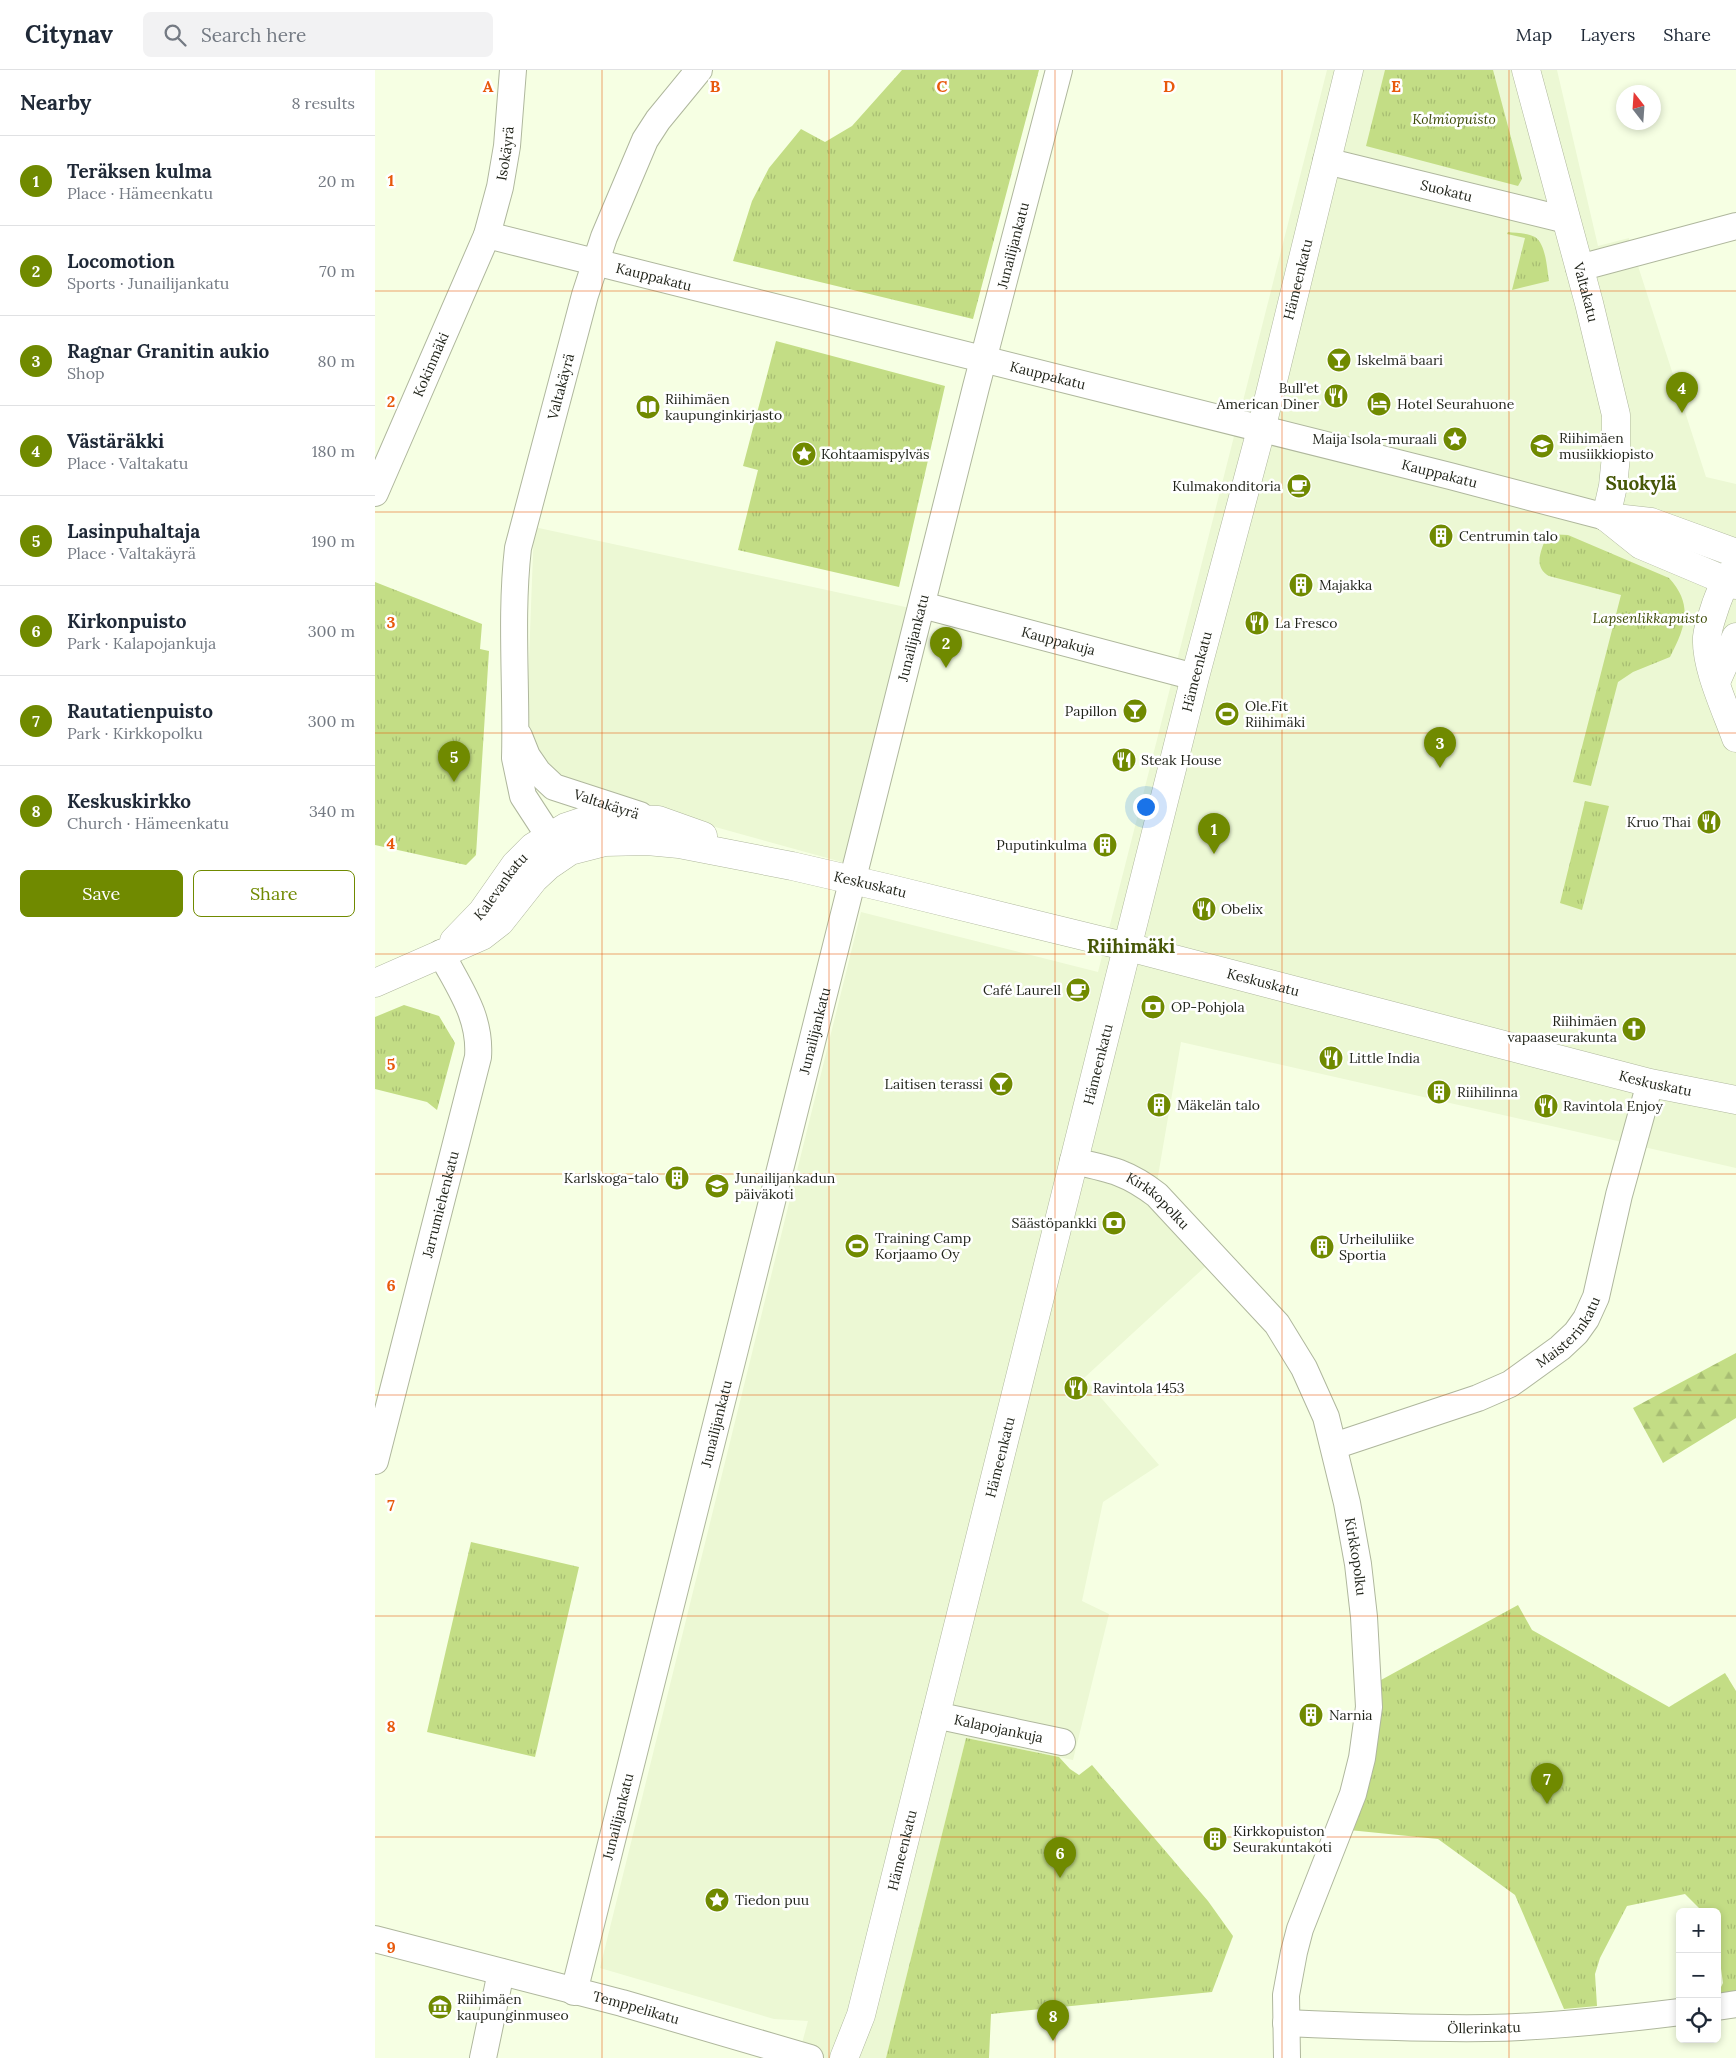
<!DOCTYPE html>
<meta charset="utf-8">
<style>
body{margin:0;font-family:Lora,serif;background:#f2f2f3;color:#1f2937}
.controls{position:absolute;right:15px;bottom:15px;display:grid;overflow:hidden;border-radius:8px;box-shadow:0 2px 8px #0003}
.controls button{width:45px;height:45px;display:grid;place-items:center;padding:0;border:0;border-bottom:1px solid #e0e1e3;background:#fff;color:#1f2937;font:25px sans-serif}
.compass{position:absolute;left:1241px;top:15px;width:45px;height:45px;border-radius:50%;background:#fff;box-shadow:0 2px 8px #0003;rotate:343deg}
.you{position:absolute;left:770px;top:736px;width:18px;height:18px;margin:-12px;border:4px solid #fff;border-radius:50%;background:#1a73e8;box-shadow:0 0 0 8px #1a73e833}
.badge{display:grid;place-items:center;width:32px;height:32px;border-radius:50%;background:#708a00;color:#fff;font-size:16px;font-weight:700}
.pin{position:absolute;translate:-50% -41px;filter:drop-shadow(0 1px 2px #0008)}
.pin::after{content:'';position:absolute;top:26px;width:18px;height:15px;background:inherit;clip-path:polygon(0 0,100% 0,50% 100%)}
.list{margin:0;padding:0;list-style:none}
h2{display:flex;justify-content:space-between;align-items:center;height:65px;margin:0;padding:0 20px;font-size:21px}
h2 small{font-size:16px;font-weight:400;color:#747a83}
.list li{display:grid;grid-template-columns:32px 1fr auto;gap:15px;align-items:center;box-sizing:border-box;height:90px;padding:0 20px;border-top:1px solid #e0e1e3}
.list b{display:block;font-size:19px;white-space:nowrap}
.list p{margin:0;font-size:16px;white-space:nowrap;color:#747a83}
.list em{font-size:16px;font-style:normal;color:#747a83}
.actions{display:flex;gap:10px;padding:15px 20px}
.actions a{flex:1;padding:11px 0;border:1px solid #708a00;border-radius:8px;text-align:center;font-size:18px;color:#708a00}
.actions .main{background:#708a00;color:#fff}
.icon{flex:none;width:28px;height:28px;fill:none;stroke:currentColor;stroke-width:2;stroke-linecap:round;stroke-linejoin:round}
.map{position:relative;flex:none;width:1361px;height:1988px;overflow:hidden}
header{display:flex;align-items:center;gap:30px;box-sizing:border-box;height:70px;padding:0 25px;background:#fff;border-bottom:1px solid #e0e1e3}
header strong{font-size:24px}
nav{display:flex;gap:28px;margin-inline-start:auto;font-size:18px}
.search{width:350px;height:45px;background:#f2f2f3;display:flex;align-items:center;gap:12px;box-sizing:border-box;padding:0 18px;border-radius:8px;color:#747a83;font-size:19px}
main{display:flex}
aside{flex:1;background:#fff}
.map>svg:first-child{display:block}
</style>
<header>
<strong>Citynav</strong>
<div class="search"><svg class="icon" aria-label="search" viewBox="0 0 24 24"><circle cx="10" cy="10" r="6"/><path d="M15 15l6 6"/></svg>Search here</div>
<nav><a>Map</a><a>Layers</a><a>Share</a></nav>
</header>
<main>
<aside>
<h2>Nearby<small>8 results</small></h2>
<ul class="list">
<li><span class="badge">1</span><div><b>Teräksen kulma</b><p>Place · Hämeenkatu</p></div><em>20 m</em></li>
<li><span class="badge">2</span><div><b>Locomotion</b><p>Sports · Junailijankatu</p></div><em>70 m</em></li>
<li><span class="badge">3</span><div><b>Ragnar Granitin aukio</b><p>Shop</p></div><em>80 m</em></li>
<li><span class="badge">4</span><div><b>Västäräkki</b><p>Place · Valtakatu</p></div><em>180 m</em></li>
<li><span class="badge">5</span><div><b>Lasinpuhaltaja</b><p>Place · Valtakäyrä</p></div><em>190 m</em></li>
<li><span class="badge">6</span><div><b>Kirkonpuisto</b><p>Park · Kalapojankuja</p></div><em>300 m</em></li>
<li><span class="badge">7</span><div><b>Rautatienpuisto</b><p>Park · Kirkkopolku</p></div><em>300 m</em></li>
<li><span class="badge">8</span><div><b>Keskuskirkko</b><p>Church · Hämeenkatu</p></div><em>340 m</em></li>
</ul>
<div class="actions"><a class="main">Save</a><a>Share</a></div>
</aside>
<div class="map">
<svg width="1361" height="1988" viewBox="0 0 1361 1988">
<defs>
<pattern id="grass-tufts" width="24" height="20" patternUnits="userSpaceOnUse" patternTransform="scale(1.25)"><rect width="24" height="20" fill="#c3dd85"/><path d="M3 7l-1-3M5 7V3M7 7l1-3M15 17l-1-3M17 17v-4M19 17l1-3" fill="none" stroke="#a7bd72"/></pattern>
<pattern id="forest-firs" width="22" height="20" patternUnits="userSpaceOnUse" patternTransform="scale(1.25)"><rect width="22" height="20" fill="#c3dd85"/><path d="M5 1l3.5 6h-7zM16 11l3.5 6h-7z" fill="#a7bd72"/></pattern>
</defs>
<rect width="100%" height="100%" fill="#f6ffe3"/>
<path fill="#ecf8d4" d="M952,0H1182L1223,176L1254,168L1331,407L1361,414V598L1353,620L1361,643V1098L806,972L778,1135L832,1195L709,1308L784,1395L728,1432L707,1531L734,1544L698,1690L591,1668L511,1988H423L433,1951L399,1949L225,1898L486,842L723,902Z
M159,457L535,538L474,794L185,714L151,669Z"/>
<path fill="url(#grass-tufts)" d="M527,0H664L598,249L358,191L377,131L394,98L426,59L450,72L477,56Z
M1010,0H1118L1147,109L1143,116L991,76Z
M1133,162C1141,163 1153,163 1160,167C1171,174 1172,199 1174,211L1137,220L1150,168L1132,164Z
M401,271L570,316L524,517L363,480L383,400L368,396Z
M1172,464L1193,465L1294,508C1319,535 1310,558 1295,587L1258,602L1243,612L1216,716L1198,712L1246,525L1174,506C1157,496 1167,480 1172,464Z
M0,512L107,554L105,579L114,581L101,785L91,795L0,775Z
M1210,731L1234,736L1207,840L1185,833Z
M29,935L64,946L80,973L62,1040L52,1032L0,1019V947Z
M96,1472L204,1497L160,1687L52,1662Z
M1143,1535L1157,1560L1294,1637L1350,1603L1361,1621V1927L1342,1925L1348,1913L1342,1870V1842H1328L1310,1824L1252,1836L1225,1888L1220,1904L1222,1936L1189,1939L1140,1825L1063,1769L974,1760L1001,1682L1005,1653L1006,1610Z
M591,1668L684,1687L695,1699L704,1705L717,1695L833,1831L858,1866L837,1922L616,1944L614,1988H511Z"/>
<path fill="url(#forest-firs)" d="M1361,1283V1348L1288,1393L1258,1338Z"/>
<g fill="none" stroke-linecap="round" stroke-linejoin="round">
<defs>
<g id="minor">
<path id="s1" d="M951,91L1191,150"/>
<path id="s2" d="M112,165L1075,406L1231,447"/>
<path d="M1204,198L1361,156"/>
<path id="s3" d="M0,423L112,165L125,117L132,76L138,0"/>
<path id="s4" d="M547,535L820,607"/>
<path id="s5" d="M144,666L152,686L163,702L179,717L265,745"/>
<path id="s6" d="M192,779L174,766L148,726L140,688C142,618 135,547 143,478L210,225L229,167L270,70L283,50L324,0"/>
<path id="s7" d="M698,1091C735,1099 752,1102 782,1125L902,1254L929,1298L951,1347L972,1433L983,1494L989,1547L994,1637L987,1688L978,1724L925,1859L919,1882L911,1925L912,1988"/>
<path id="s8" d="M959,1376L1103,1328L1135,1314L1185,1278L1201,1263L1211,1249L1221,1227L1244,1125L1275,1013"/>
<path id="s9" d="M0,1391L103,987C106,946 84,918 66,883"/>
<path id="s10" d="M560,1645L687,1672"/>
<path id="s11" d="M0,1869L247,1933L435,1988"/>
<path id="s12" d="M199,1922L601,317L684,0"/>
<path d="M1342,1937L1361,1934"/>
<path id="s13" d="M911,1953C978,1956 1045,1959 1112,1958C1177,1957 1241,1950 1305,1942"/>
<path d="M108,1988L126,1902"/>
</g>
<g id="tertiary">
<path id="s14" d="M1151,0L1214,233L1241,345V386L1238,416L1231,447"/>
<path d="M1231,447L1266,475L1361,515"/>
<path d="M1231,447L1276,452L1361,483"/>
<path d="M1361,497C1350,510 1347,518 1341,534C1338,544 1333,556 1332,567C1330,596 1351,640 1361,668"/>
<path d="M1341,612L1361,567"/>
<path id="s15" d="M79,871L107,842L140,795L158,777L191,757L209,751L233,748L283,750L328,766"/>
<path id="s16" d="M0,913L107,866L125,852L159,809L173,796L195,781L230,772L272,771L304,774L417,796L516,819L753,877L1275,1013L1361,1030"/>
<path id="s17" d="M469,1988L486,1945L742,918L820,607L886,360L974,0"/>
</g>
</defs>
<use href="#minor" stroke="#afb79d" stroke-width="28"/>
<use href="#tertiary" stroke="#afb79d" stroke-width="29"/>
<use href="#minor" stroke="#fff" stroke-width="26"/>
<use href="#tertiary" stroke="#fff" stroke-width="28"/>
</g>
<path fill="none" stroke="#e8590c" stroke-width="1" stroke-opacity="0.55" d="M227,0V1988M454,0V1988M680,0V1988M907,0V1988M1134,0V1988M0,221H1361M0,442H1361M0,663H1361M0,884H1361M0,1104H1361M0,1325H1361M0,1546H1361M0,1767H1361"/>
<defs>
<symbol id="bar-disc" viewBox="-11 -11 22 22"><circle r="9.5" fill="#708a00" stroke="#fff"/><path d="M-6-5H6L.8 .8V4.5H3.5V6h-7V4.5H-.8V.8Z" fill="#fff"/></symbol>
<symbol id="restaurant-disc" viewBox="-11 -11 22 22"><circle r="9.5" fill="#708a00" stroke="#fff"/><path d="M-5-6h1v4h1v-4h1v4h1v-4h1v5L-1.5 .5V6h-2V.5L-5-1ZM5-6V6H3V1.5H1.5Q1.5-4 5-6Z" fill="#fff"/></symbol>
<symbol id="hotel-disc" viewBox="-11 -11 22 22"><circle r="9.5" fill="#708a00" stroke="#fff"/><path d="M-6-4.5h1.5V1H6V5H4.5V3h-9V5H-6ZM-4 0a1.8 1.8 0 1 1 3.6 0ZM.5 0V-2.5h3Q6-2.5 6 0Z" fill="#fff"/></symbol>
<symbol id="library-disc" viewBox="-11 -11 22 22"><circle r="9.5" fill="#708a00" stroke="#fff"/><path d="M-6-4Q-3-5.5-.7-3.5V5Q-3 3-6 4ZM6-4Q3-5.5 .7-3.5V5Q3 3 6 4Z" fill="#fff"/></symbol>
<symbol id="sight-disc" viewBox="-11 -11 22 22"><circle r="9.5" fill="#708a00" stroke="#fff"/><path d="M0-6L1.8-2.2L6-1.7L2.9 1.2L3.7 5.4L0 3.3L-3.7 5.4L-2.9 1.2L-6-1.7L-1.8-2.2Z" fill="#fff"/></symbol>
<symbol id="school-disc" viewBox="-11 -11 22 22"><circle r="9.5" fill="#708a00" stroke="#fff"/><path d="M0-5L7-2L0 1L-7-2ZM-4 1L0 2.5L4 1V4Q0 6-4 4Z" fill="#fff"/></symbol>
<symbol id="cafe-disc" viewBox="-11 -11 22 22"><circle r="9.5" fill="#708a00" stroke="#fff"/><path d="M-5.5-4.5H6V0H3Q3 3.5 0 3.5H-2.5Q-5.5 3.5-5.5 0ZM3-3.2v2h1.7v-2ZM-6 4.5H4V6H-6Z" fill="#fff"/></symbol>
<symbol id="building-disc" viewBox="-11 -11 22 22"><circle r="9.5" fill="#708a00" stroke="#fff"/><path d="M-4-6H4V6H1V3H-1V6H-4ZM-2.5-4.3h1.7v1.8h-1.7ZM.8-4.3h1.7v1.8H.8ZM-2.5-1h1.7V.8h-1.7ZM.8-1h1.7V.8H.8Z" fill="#fff"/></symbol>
<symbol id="stadium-disc" viewBox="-11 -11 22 22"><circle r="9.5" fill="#708a00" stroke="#fff"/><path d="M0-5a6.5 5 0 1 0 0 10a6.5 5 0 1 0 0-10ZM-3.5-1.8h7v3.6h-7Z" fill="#fff"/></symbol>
<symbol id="bank-disc" viewBox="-11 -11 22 22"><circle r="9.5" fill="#708a00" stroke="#fff"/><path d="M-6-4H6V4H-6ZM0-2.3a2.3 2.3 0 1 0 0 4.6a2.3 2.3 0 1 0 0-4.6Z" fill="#fff"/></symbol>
<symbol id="church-disc" viewBox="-11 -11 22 22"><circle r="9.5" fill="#708a00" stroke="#fff"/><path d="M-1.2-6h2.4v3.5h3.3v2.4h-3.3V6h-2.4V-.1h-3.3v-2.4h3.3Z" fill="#fff"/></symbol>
<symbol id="museum-disc" viewBox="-11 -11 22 22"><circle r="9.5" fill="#708a00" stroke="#fff"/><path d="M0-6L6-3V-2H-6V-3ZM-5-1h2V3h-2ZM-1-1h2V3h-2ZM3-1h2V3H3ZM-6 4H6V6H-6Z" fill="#fff"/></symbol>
</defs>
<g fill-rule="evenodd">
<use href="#bar-disc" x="950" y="276" width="28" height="28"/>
<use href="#restaurant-disc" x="947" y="312" width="28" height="28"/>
<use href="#hotel-disc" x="990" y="320" width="28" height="28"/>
<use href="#library-disc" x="259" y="323" width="28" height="28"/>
<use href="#sight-disc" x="1066" y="355" width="28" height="28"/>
<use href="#school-disc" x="1153" y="362" width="28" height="28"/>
<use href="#sight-disc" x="415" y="370" width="28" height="28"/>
<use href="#cafe-disc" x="910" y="402" width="28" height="28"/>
<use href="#building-disc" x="1052" y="452" width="28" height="28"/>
<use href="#building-disc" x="912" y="501" width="28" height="28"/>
<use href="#restaurant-disc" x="868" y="539" width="28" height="28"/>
<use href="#bar-disc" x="746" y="627" width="28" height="28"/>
<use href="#stadium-disc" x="838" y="630" width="28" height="28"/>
<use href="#restaurant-disc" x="735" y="676" width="28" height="28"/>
<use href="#restaurant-disc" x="1320" y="738" width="28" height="28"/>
<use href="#building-disc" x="716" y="761" width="28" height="28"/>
<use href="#restaurant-disc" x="815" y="825" width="28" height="28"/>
<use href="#cafe-disc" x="689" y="906" width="28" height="28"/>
<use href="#bank-disc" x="764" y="923" width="28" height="28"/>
<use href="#church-disc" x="1245" y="945" width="28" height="28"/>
<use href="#restaurant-disc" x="942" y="974" width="28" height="28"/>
<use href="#bar-disc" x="612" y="1000" width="28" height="28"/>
<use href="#building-disc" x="1050" y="1008" width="28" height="28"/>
<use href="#building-disc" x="770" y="1021" width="28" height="28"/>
<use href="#restaurant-disc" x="1157" y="1022" width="28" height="28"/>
<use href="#building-disc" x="288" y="1094" width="28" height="28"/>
<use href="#school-disc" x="328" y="1102" width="28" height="28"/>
<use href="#bank-disc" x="725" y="1139" width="28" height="28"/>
<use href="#stadium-disc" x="468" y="1162" width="28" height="28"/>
<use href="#building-disc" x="933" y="1163" width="28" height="28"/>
<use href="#restaurant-disc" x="687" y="1304" width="28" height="28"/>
<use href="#building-disc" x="922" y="1631" width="28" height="28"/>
<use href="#building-disc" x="826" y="1755" width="28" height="28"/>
<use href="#sight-disc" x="328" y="1816" width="28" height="28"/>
<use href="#museum-disc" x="51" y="1923" width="28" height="28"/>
</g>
<g text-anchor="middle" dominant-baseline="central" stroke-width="5" stroke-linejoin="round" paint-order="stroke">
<g font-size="14" font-style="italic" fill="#3d4c07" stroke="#fff">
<text x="1079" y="49">Kolmiopuisto</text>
<text x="1275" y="548">Lapsenlikkapuisto</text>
</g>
<g font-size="14" fill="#1f2218" stroke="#fff">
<text stroke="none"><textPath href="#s3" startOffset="365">Isokäyrä</textPath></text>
<text stroke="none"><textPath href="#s1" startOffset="124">Suokatu</textPath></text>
<text stroke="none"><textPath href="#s12" startOffset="1801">Junailijankatu</textPath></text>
<text stroke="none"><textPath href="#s2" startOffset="172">Kauppakatu</textPath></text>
<text stroke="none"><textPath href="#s17" startOffset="1836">Hämeenkatu</textPath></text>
<text stroke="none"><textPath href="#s14" startOffset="230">Valtakatu</textPath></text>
<text stroke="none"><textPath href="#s3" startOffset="140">Kokinmäki</textPath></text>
<text stroke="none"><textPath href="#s2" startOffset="578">Kauppakatu</textPath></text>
<text stroke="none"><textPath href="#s6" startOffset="486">Valtakäyrä</textPath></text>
<text stroke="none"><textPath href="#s2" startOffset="982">Kauppakatu</textPath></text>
<text stroke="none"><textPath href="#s12" startOffset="1396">Junailijankatu</textPath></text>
<text stroke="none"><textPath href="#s4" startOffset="141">Kauppakuja</textPath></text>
<text stroke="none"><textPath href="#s17" startOffset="1431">Hämeenkatu</textPath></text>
<text stroke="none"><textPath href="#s5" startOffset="118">Valtakäyrä</textPath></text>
<text stroke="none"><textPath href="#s16" startOffset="546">Keskuskatu</textPath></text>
<text stroke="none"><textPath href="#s15" startOffset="72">Kalevankatu</textPath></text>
<text stroke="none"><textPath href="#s16" startOffset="951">Keskuskatu</textPath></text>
<text stroke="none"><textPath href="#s12" startOffset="991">Junailijankatu</textPath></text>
<text stroke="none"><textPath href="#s17" startOffset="1026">Hämeenkatu</textPath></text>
<text stroke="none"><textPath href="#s16" startOffset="1356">Keskuskatu</textPath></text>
<text stroke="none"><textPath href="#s7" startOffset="96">Kirkkopolku</textPath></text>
<text stroke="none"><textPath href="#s9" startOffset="265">Jarrumiehenkatu</textPath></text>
<text stroke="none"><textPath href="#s8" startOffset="266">Maisterinkatu</textPath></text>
<text stroke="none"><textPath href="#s12" startOffset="586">Junailijankatu</textPath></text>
<text stroke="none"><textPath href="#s17" startOffset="621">Hämeenkatu</textPath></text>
<text stroke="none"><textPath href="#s7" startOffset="516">Kirkkopolku</textPath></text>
<text stroke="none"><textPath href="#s10" startOffset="65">Kalapojankuja</textPath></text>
<text stroke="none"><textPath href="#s12" startOffset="181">Junailijankatu</textPath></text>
<text stroke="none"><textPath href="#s17" startOffset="216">Hämeenkatu</textPath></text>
<text stroke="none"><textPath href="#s11" startOffset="270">Temppelikatu</textPath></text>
<text stroke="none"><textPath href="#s13" startOffset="198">Öllerinkatu</textPath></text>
</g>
<g font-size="14" fill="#1f2218" stroke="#fff" text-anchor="start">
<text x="982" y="290">Iskelmä baari</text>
<text x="944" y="318" text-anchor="end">Bull'et<tspan x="944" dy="16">American Diner</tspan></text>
<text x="290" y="329">Riihimäen<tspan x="290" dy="16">kaupunginkirjasto</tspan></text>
<text x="1022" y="334">Hotel Seurahuone</text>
<text x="1184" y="368">Riihimäen<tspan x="1184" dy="16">musiikkiopisto</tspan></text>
<text x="1062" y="369" text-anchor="end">Maija Isola-muraali</text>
<text x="446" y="384">Kohtaamispylväs</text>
<text x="906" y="416" text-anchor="end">Kulmakonditoria</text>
<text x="1084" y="466">Centrumin talo</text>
<text x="944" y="515">Majakka</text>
<text x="900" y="553">La Fresco</text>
<text x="870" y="636">Ole.Fit<tspan x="870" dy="16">Riihimäki</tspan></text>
<text x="742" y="641" text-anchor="end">Papillon</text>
<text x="766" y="690">Steak House</text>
<text x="1316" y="752" text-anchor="end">Kruo Thai</text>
<text x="712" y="775" text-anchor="end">Puputinkulma</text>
<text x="846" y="839">Obelix</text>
<text x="686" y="920" text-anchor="end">Café Laurell</text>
<text x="796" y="937">OP-Pohjola</text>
<text x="1242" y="951" text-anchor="end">Riihimäen<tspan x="1242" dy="16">vapaaseurakunta</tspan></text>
<text x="974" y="988">Little India</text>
<text x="608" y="1014" text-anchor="end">Laitisen terassi</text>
<text x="1082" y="1022">Riihilinna</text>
<text x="802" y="1035">Mäkelän talo</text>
<text x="1188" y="1036">Ravintola Enjoy</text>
<text x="284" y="1108" text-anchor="end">Karlskoga-talo</text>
<text x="360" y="1108">Junailijankadun<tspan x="360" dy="16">päiväkoti</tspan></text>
<text x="722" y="1153" text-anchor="end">Säästöpankki</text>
<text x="500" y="1168">Training Camp<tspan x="500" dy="16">Korjaamo Oy</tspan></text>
<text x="964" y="1169">Urheiluliike<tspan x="964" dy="16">Sportia</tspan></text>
<text x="718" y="1318">Ravintola 1453</text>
<text x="954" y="1645">Narnia</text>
<text x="858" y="1761">Kirkkopuiston<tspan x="858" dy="16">Seurakuntakoti</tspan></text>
<text x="360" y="1830">Tiedon puu</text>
<text x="82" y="1929">Riihimäen<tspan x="82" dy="16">kaupunginmuseo</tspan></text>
</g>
<g font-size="19" font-weight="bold" fill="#465707" stroke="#fff">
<text x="1266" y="413">Suokylä</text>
<text x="756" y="876">Riihimäki</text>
</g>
</g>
<g font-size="16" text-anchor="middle" font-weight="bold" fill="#e8590c" stroke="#fff" stroke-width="5" stroke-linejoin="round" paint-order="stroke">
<text x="113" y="22">A</text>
<text x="340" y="22">B</text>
<text x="567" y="22">C</text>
<text x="794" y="22">D</text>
<text x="1021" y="22">E</text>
<text x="16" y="116">1</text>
<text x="16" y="337">2</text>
<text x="16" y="558">3</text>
<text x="16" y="779">4</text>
<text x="16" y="1000">5</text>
<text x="16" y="1221">6</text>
<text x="16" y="1441">7</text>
<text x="16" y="1662">8</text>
<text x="16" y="1883">9</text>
</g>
</svg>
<div class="controls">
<button>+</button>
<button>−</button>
<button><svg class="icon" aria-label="locate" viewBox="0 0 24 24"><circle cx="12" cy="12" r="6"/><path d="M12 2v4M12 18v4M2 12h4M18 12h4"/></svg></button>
</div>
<svg class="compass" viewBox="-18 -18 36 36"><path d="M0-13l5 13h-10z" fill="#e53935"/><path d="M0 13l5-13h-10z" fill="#747a83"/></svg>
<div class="you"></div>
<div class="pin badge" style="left:839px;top:784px">1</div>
<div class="pin badge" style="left:571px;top:598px">2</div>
<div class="pin badge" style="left:1065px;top:698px">3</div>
<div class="pin badge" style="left:1307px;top:343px">4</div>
<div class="pin badge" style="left:79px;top:712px">5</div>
<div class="pin badge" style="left:685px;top:1808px">6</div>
<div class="pin badge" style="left:1172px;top:1734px">7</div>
<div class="pin badge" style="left:678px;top:1971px">8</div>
</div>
</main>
